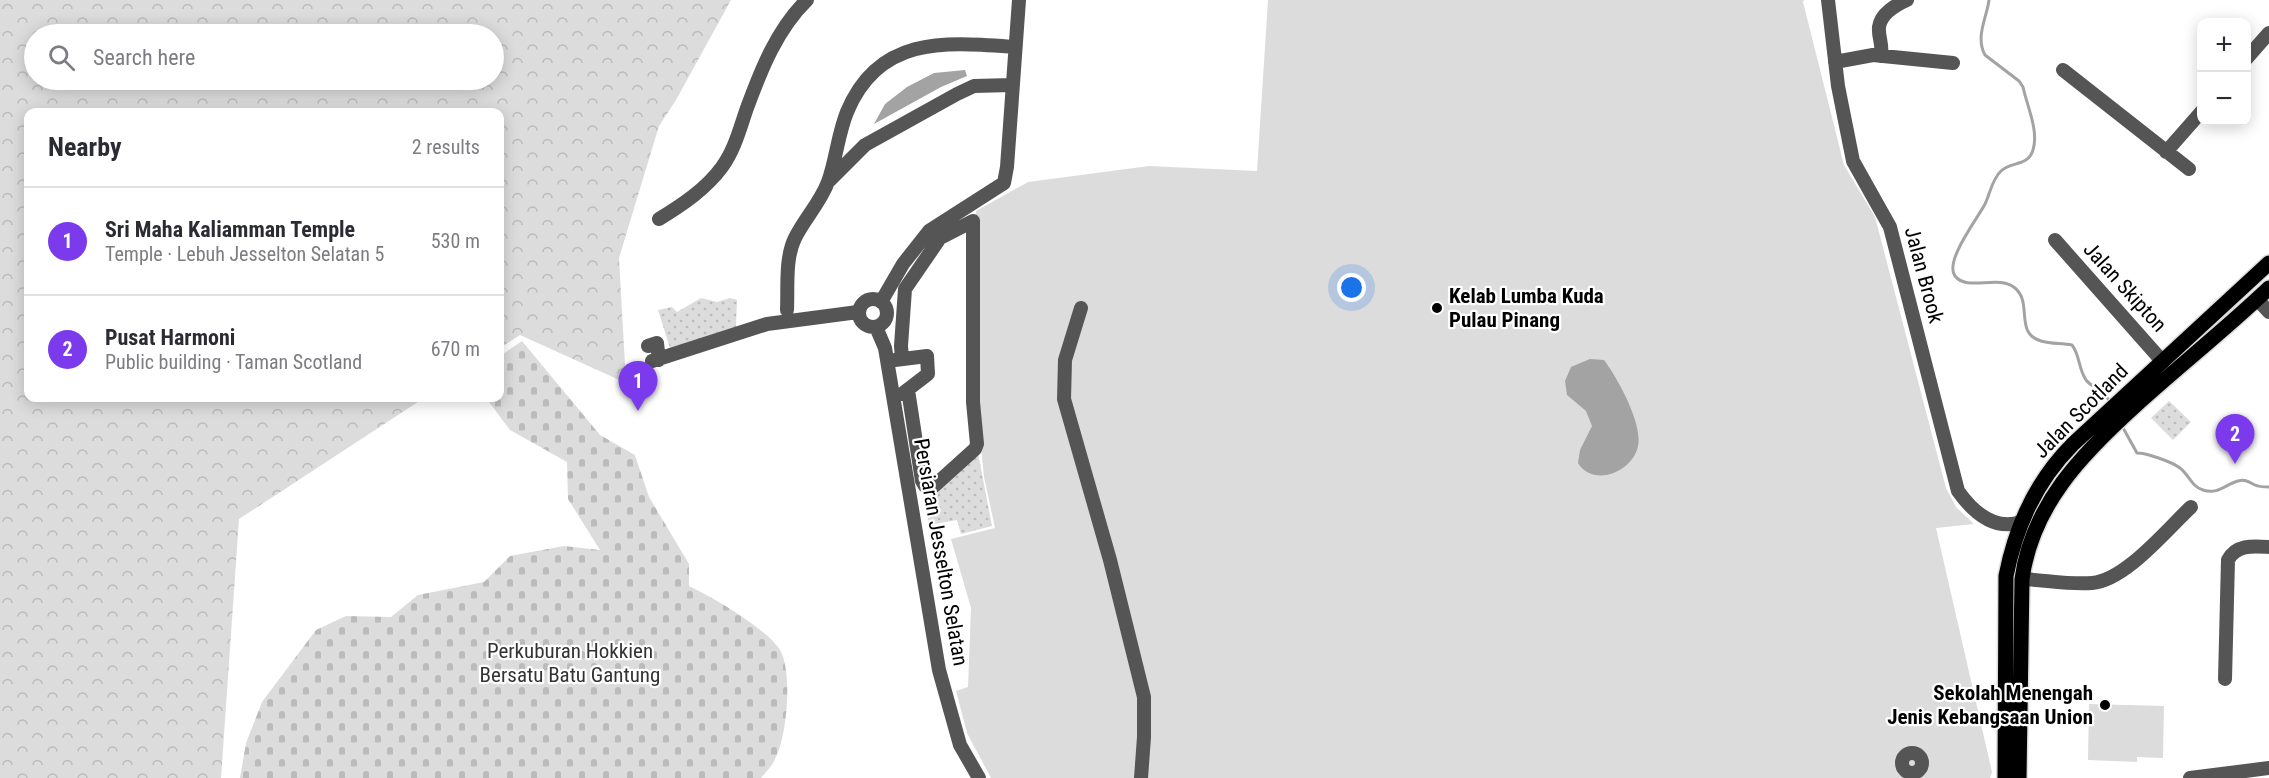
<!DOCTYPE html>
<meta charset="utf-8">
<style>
body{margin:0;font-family:"Roboto Condensed",sans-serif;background:#f7f7f7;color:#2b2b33}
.controls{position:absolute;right:18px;top:18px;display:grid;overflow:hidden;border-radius:12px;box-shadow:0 3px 15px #0003}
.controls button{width:54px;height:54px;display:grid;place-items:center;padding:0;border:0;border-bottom:2px solid #e1e1e2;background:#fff;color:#2b2b33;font:30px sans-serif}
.you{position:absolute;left:1352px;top:288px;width:21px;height:21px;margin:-15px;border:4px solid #fff;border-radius:50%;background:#1a73e8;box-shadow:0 0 0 9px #1a73e833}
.badge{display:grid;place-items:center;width:39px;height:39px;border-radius:50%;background:#7c3aed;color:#fff;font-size:20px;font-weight:700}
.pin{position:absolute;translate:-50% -50px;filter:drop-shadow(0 2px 3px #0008)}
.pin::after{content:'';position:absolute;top:32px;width:21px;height:18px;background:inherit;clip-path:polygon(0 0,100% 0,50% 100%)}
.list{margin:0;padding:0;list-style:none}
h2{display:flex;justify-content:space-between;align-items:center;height:78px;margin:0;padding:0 24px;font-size:26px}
h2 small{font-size:20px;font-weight:400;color:#7c7c81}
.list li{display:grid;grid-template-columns:39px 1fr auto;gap:18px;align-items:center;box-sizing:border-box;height:108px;padding:0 24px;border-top:2px solid #e1e1e2}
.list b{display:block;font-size:22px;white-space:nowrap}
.list p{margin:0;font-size:20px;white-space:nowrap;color:#7c7c81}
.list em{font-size:20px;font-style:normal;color:#7c7c81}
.icon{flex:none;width:33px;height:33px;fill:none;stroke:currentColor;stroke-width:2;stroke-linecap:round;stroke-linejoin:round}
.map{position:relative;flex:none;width:2269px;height:778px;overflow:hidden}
.search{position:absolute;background:#fff;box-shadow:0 3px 15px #0003;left:24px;top:24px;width:480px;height:66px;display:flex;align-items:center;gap:15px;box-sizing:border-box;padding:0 21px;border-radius:33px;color:#7c7c81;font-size:22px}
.panel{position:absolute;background:#fff;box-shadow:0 3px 15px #0003;left:24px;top:108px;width:480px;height:294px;border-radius:12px}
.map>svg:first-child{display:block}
</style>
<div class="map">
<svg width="2269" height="778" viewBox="0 0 2269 778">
<defs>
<pattern id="grass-dots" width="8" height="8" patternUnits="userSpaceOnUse" patternTransform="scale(1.5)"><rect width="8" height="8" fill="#dcdcdc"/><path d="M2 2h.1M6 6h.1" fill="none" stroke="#bbb" stroke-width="1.8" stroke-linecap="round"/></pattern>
<pattern id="forest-crowns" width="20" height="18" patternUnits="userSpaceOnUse" patternTransform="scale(1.5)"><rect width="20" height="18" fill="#dcdcdc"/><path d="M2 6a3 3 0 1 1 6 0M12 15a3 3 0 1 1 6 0" fill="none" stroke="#bbb"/></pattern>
<pattern id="cemetery-stones" width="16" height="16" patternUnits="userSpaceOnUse" patternTransform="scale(1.5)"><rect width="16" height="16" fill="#dcdcdc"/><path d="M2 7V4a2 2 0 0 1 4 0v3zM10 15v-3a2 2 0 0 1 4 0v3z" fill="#bbb"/></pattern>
</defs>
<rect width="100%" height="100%" fill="#fff"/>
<path fill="url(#grass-dots)" d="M701,298L717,302L730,298L737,300L736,327L670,348L658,310L672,307L677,312Z
M2169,401L2191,422L2173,440L2151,418Z
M978,453L992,526L961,534L957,520L929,525L925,495L932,494Z"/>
<path fill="url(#forest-crowns)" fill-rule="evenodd" d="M0,0H731L676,100L659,126L619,258L626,383L520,335L500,348V112H28V398H424L239,519L221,778H0ZM34,34H494V80H34Z"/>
<path fill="url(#cemetery-stones)" d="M522,341L600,435L635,455L649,497L689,564V586C712,597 766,628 780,650C793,672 787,737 775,759C772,766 766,772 761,778H240L246,743L262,702L316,630L346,616L391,617L418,595L484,582L510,556L564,546L600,550L568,499L567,462L510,430L486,398H500V356Z"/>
<path fill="#dcdcdc" d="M1268,0H1804L1803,2L1844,165L1875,217L1946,488L1956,507L1974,524L1936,528L1992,772L1990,778H991L967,733L956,691L968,687L971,608L951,539L995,528L984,477L976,399V211L1028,182L1149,166L1257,171Z
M2089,704L2164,706L2163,758L2137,757V762L2088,760Z"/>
<path fill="#a3a3a3" d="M965,70L967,76L941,87L874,124L885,104L907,87L934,73Z
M1590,359L1604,360C1617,377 1643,424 1638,446C1633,472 1593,488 1578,463L1580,450L1592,426L1586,411L1567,395L1565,381L1571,367Z"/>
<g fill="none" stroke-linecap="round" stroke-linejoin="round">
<path stroke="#a3a3a3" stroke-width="3" d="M1989,0C1987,17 1975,37 1985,55L2019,81L2023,87C2027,106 2039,131 2033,150C2028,167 2011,161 2001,171C1992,179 1990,194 1985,204C1978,218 1944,261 1955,276C1967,292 1999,274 2015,288C2033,303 2014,333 2041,341C2051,344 2061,343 2072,345C2080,355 2078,368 2086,380C2092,388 2102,388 2110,402
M2122,426L2137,453C2147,453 2172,462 2180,468C2189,475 2192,487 2203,490C2218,495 2226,484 2238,481C2246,479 2249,482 2255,485C2259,487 2265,487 2269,487"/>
<defs>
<path id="major" d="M2005,778L2006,576C2016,525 2037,480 2073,444L2269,263
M2019,778L2022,579C2032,505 2082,454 2135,406C2179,366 2226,329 2269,288"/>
</defs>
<use href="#major" stroke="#dbdbdb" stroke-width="18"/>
<path stroke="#555" stroke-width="14" d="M1828,0L1838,86L1853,161L1890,227L1958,491C1973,512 1994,531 2021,522
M1881,56C1883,44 1878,37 1879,27C1881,13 1896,5 1907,0
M2246,59L2269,33
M1835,62L1873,55L1953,63
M2063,70L2189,169
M2166,152L2202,111
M828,182L865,145L957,94L974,86L1012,85
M659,219C682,205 706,189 722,167C735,149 740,128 747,108C761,70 777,29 807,0
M2055,240L2163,362
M859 313a14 14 0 1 1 28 0a14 14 0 1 1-28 0Z
M2257,299L2269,312
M881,302L903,264L929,231L1004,183L1007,167L1019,0
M1081,308L1065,360L1064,399L1110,560L1144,697V737L1141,778
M787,310C788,287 785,258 795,238C805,218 820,203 828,182C836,160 838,134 847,112C879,35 946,42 1015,47
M876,327L885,348L939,670L960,745L979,778
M648,346L657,343L659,360
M902,359L901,346L905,289L940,238L973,221V402L977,444L975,449L934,486H925L922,481L908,390
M895,360L927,356L928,374L902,394
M652,361L767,324L858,312
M2022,579C2045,580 2070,585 2092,583C2126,580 2167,529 2191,507
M2225,679L2228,560C2236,544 2254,546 2269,547
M1902 763a10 10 0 1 1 20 0a10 10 0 1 1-20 0Z
M2190,778L2269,768"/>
<use href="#major" stroke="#000" stroke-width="15"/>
</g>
<g fill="#000" stroke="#fff" stroke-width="2">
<circle cx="1437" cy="308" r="6"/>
<circle cx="2105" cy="705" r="6"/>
</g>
<g text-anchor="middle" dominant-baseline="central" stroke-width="4.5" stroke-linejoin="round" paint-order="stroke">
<g font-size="21" fill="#000" stroke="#fff">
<text transform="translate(1924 275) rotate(75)">Jalan Brook</text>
<text transform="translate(2125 287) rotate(48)">Jalan Skipton</text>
<text transform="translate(2081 411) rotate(-45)">Jalan Scotland</text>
<text transform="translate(941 552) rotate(80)">Persiaran Jesselton Selatan</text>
</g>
<g font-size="21" font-weight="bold" fill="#000" stroke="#fff" text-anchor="start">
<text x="1449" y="296">Kelab Lumba Kuda<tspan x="1449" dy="24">Pulau Pinang</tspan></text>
<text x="2093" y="693" text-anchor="end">Sekolah Menengah<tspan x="2093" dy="24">Jenis Kebangsaan Union</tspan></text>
</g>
<g font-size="21" fill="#333" stroke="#fff">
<text x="570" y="651">Perkuburan Hokkien<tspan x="570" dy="24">Bersatu Batu Gantung</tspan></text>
</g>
</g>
</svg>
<div class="controls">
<button>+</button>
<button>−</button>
</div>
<div class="you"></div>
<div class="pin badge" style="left:638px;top:411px">1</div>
<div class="pin badge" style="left:2235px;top:464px">2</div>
<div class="search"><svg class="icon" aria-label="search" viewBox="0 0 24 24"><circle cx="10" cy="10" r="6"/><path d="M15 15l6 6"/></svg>Search here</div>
<section class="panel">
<h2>Nearby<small>2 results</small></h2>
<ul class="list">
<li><span class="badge">1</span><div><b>Sri Maha Kaliamman Temple</b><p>Temple · Lebuh Jesselton Selatan 5</p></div><em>530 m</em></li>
<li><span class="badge">2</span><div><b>Pusat Harmoni</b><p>Public building · Taman Scotland</p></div><em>670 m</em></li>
</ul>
</section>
</div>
